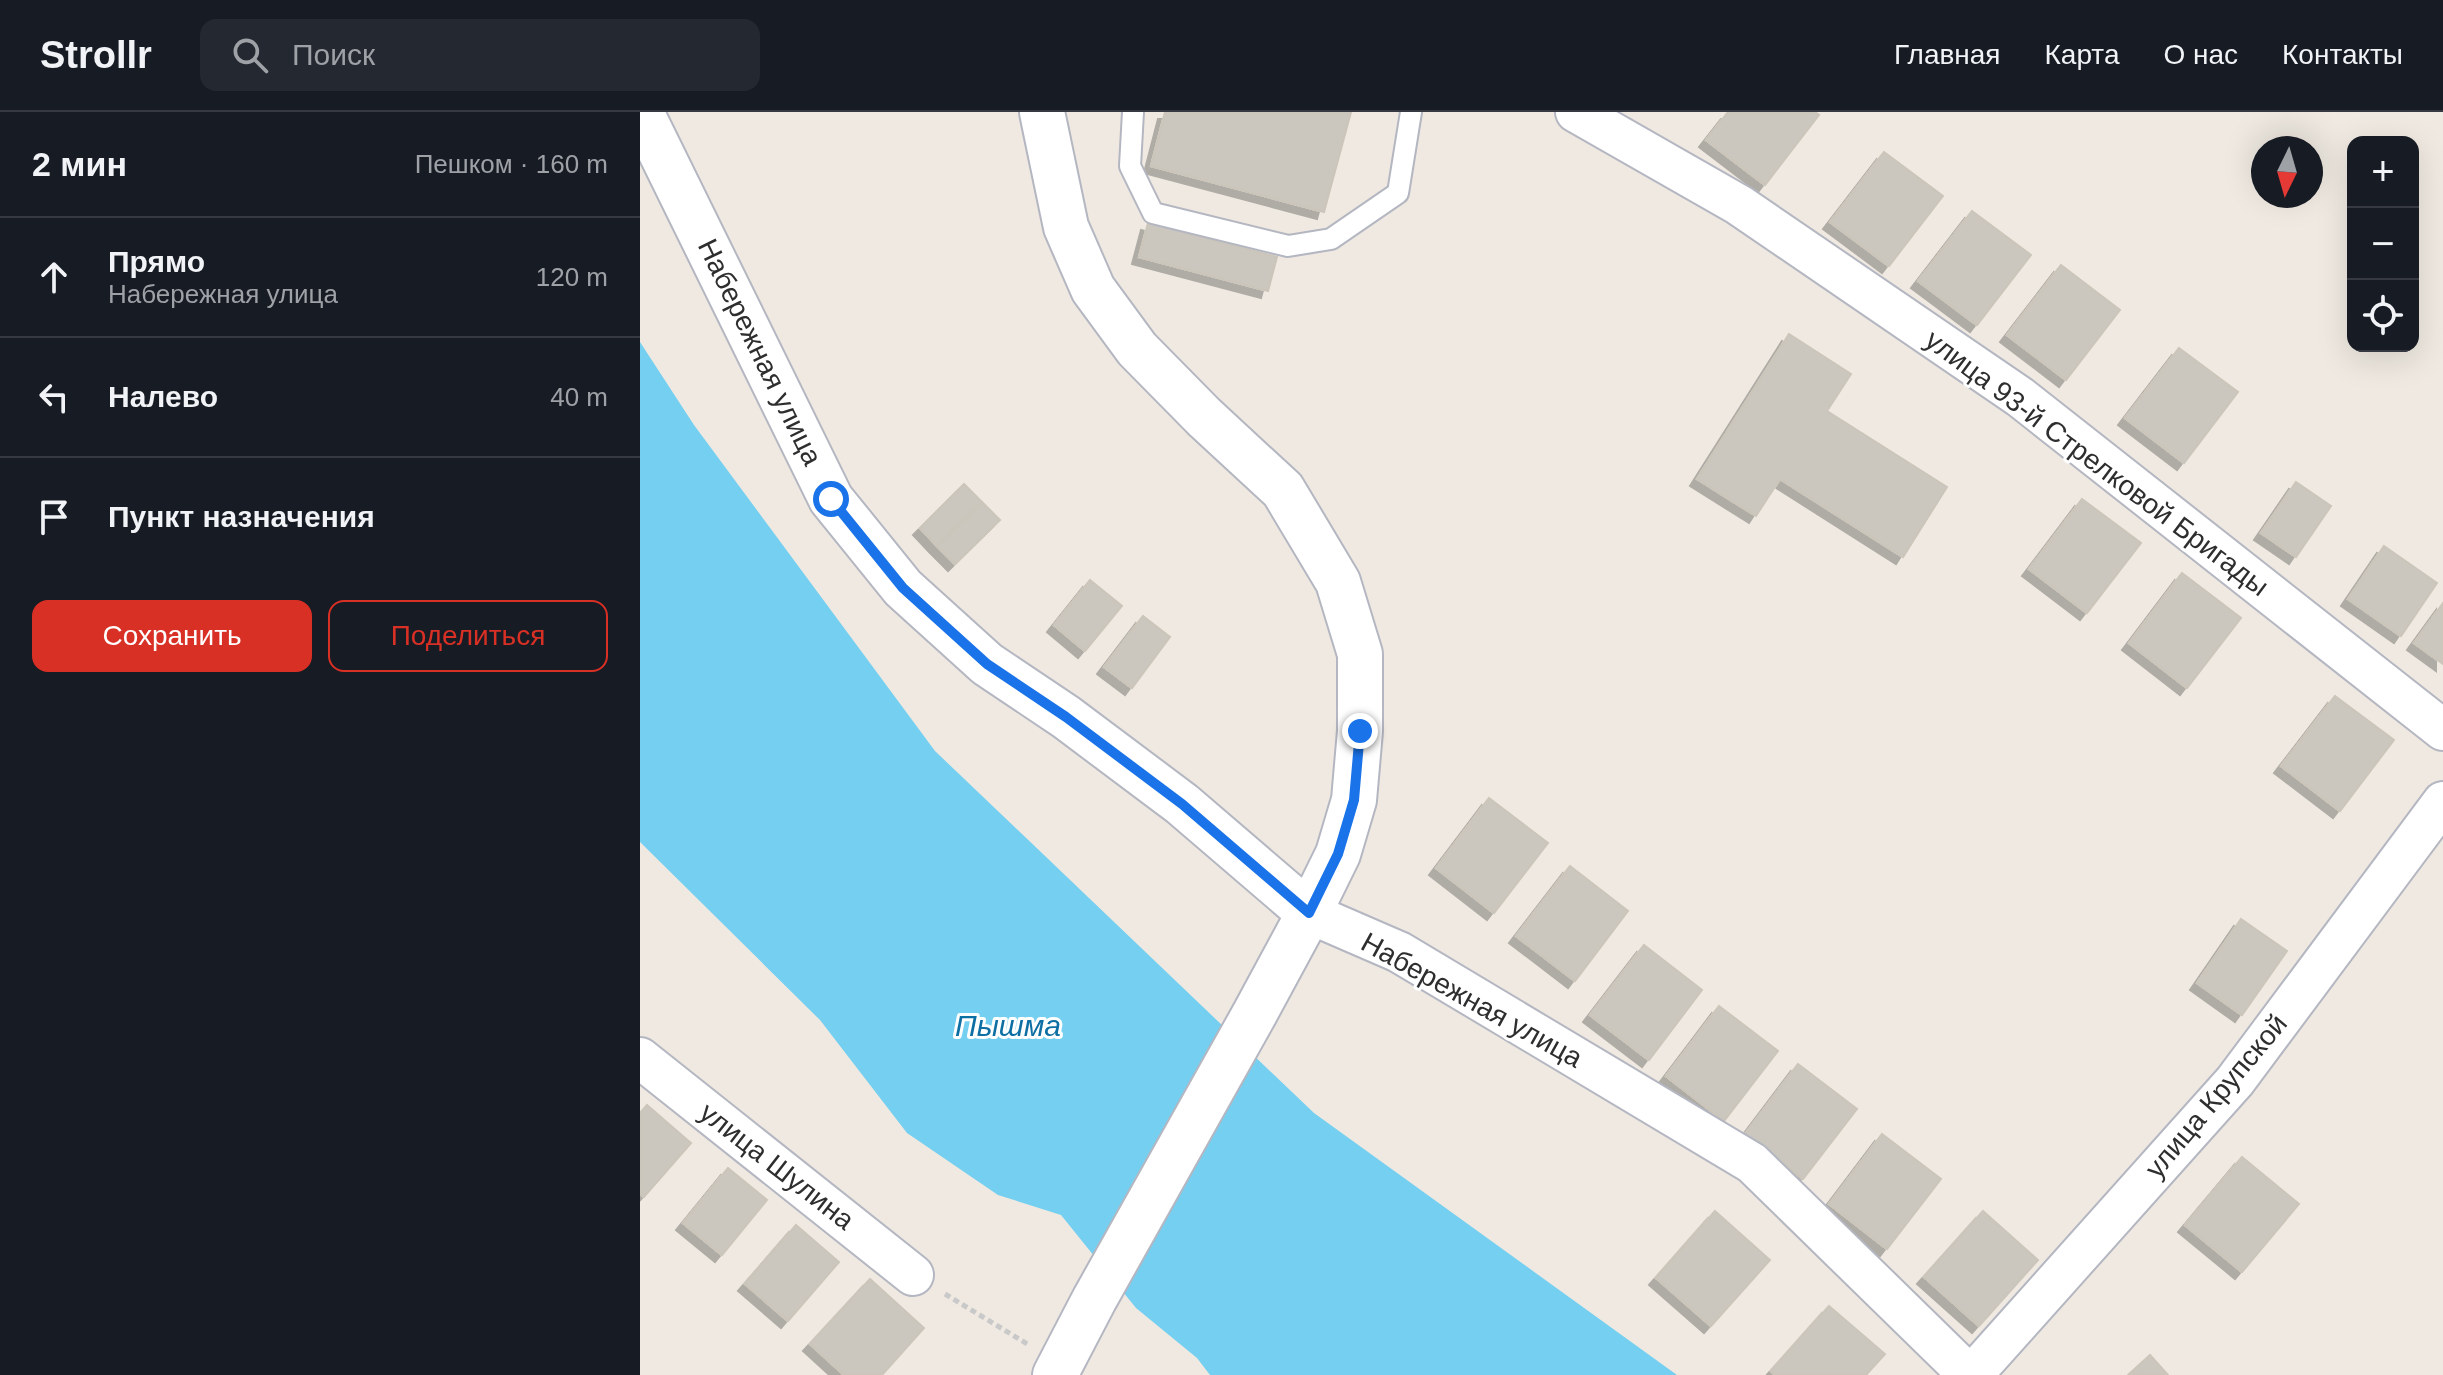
<!DOCTYPE html>
<html lang="ru">
<meta charset="utf-8">
<style>
body{margin:0;font-family:Helvetica,sans-serif;background:#242831;color:#f1f3f6}
.controls{position:absolute;right:24px;top:24px;display:grid;overflow:hidden;border-radius:16px;box-shadow:0 8px 32px #0002}
.controls button{width:72px;height:72px;display:grid;place-items:center;padding:0;border:0;border-bottom:2px solid #363941;background:#171b24;color:#f1f3f6;font:40px sans-serif}
.compass{position:absolute;left:1611px;top:24px;width:72px;height:72px;border-radius:50%;background:#171b24;box-shadow:0 8px 32px #0002;rotate:185deg}
.stop{position:absolute;width:24px;height:24px;margin:-18px;border:6px solid #1a73e8;border-radius:50%;background:#fff}
.stop.end{background:#1a73e8;border-color:#fff;box-shadow:0 2px 8px #0008}
.list{margin:0;padding:0;list-style:none}
h2{display:flex;justify-content:space-between;align-items:center;height:104px;margin:0;padding:0 32px;font-size:34px}
h2 small{font-size:26px;font-weight:400;color:#9ea1a6}
.list li{display:grid;grid-template-columns:52px 1fr auto;gap:24px;align-items:center;box-sizing:border-box;height:120px;padding:0 32px;border-top:2px solid #363941}
.list b{display:block;font-size:30px;white-space:nowrap}
.list p{margin:0;font-size:26px;white-space:nowrap;color:#9ea1a6}
.list em{font-size:26px;font-style:normal;color:#9ea1a6}
.actions{display:flex;gap:16px;padding:24px 32px}
.actions a{flex:1;padding:18px 0;border:2px solid #d93025;border-radius:16px;text-align:center;font-size:28px;color:#d93025}
.actions .main{background:#d93025;color:#fff}
.icon{flex:none;width:44px;height:44px;fill:none;stroke:currentColor;stroke-width:2;stroke-linecap:round;stroke-linejoin:round}
.map{position:relative;flex:none;width:1803px;height:1263px;overflow:hidden}
header{display:flex;align-items:center;gap:48px;box-sizing:border-box;height:112px;padding:0 40px;background:#171b24;border-bottom:2px solid #363941}
header strong{font-size:38px}
nav{display:flex;gap:44px;margin-inline-start:auto;font-size:28px}
.search{width:560px;height:72px;background:#242831;display:flex;align-items:center;gap:20px;box-sizing:border-box;padding:0 28px;border-radius:16px;color:#9ea1a6;font-size:30px}
main{display:flex}
aside{flex:1;background:#171b24}
.map>svg:first-child{display:block}
</style>
<header>
<strong>Strollr</strong>
<div class="search"><svg class="icon" aria-label="search" viewBox="0 0 24 24"><circle cx="10" cy="10" r="6"/><path d="M15 15l6 6"/></svg>Поиск</div>
<nav><a>Главная</a><a>Карта</a><a>О нас</a><a>Контакты</a></nav>
</header>
<main>
<aside>
<h2>2 мин<small>Пешком · 160 m</small></h2>
<ul class="list">
<li><svg class="icon" aria-label="ahead" viewBox="0 0 24 24"><path d="M12 20V5M6 11l6-6 6 6"/></svg><div><b>Прямо</b><p>Набережная улица</p></div><em>120 m</em></li>
<li><svg class="icon" aria-label="left" viewBox="0 0 24 24"><path d="M17 20v-9H6M10 6l-5 5 5 5"/></svg><div><b>Налево</b></div><em>40 m</em></li>
<li><svg class="icon" aria-label="arrive" viewBox="0 0 24 24"><path d="M6 21V4h12l-3 4 3 4H6"/></svg><div><b>Пункт назначения</b></div></li>
</ul>
<div class="actions"><a class="main">Сохранить</a><a>Поделиться</a></div>
</aside>
<div class="map">
<svg width="1803" height="1263" viewBox="0 0 1803 1263">
<defs>
<filter id="shadow"><feDropShadow dx="-7" dy="7" stdDeviation="0" flood-color="#0004"/></filter>
</defs>
<rect width="100%" height="100%" fill="#efe9e1"/>
<path fill="#75cff0" d="M0,230L54,313L295,639L674,1001L1037,1263H570L557,1246L496,1196L421,1103L358,1083L267,1021L180,908L0,730Z"/>
<path fill="#cbc7bf" stroke="#cbc5ba" stroke-width="2" filter="url(#shadow)" d="M525,0H711L684,100L511,54Z
M1088,0H1175L1179,3L1125,73L1066,28Z
M1244,40L1303,84L1249,154L1190,110Z
M1332,99L1391,143L1337,213L1278,169Z
M508,111L637,145L628,179L499,145Z
M1421,153L1480,198L1426,268L1367,223Z
M1149,222L1211,262L1187,299L1307,375L1263,445L1140,367L1116,404L1057,367Z
M1539,236L1598,280L1544,351L1485,306Z
M1656,370L1691,394L1656,445L1621,421Z
M324,372L342,390L297,434L280,416Z
M1442,387L1501,431L1447,501L1389,457Z
M342,390L360,408L315,452L297,434Z
M1744,434L1797,471L1761,524L1708,487Z
M1542,461L1601,506L1547,576L1489,531Z
M450,468L482,494L445,539L414,513Z
M1803,491V552L1774,531Z
M503,504L530,525L492,576L464,555Z
M1695,584L1754,628L1700,699L1641,654Z
M849,686L908,731L854,801L796,756Z
M930,754L988,799L935,869L876,824Z
M1601,807L1647,839L1602,903L1557,871Z
M1004,833L1062,878L1009,948L950,903Z
M1079,894L1138,939L1084,1009L1026,964Z
M1158,952L1217,997L1163,1067L1105,1022Z
M7,993L51,1031L4,1085L0,1082V1001Z
M1242,1022L1301,1067L1247,1137L1189,1092Z
M1602,1045L1659,1092L1602,1160L1545,1113Z
M88,1056L127,1088L82,1143L43,1111Z
M1075,1099L1130,1148L1071,1214L1016,1166Z
M1343,1099L1398,1148L1339,1214L1284,1165Z
M156,1113L199,1150L148,1209L105,1172Z
M230,1167L284,1216L242,1263H204L170,1232Z
M1189,1194L1245,1242L1226,1263H1135L1131,1259Z
M1510,1243L1528,1263H1488Z"/>
<g fill="none" stroke-linecap="round" stroke-linejoin="round">
<defs>
<path id="lane" d="M493,0L490,54L513,101L648,134L691,127L758,81L771,0"/>
<path id="street" d="M936,0L1099,93L1380,285L1803,618
M669,801L759,840L1112,1051L1329,1263
M0,946L273,1163
M1332,1263L1595,969L1803,690"/>
<path id="secondary" d="M1,0L191,387L263,476L347,552L426,605L542,692L669,801
M402,0L426,115L453,177L497,237L564,305L643,378L698,470L720,542V619L714,688L698,742L669,801L615,901L454,1188L415,1263"/>
</defs>
<use href="#lane" stroke="#b4b7c1" stroke-width="24"/>
<use href="#street" stroke="#b4b7c1" stroke-width="44"/>
<use href="#secondary" stroke="#b4b7c1" stroke-width="48"/>
<path stroke="#c9c9c9" stroke-width="5" stroke-dasharray="6 4" stroke-linecap="butt" d="M305,1182L389,1233"/>
<use href="#lane" stroke="#fff" stroke-width="20"/>
<use href="#street" stroke="#fff" stroke-width="40"/>
<use href="#secondary" stroke="#fff" stroke-width="44"/>
</g>
<g fill="none" stroke-linecap="round" stroke-linejoin="round">
<path stroke="#1a73e8" stroke-width="10" d="M191,387L263,476L347,552L426,605L542,692L669,801L698,742L714,688L720,619"/>
</g>
<g text-anchor="middle" dominant-baseline="central" stroke-width="6" stroke-linejoin="round" paint-order="stroke">
<g font-size="28" fill="#2e2e2e" stroke="#fff">
<text transform="translate(120 240) rotate(64)">Набережная улица</text>
<text transform="translate(1457 351) rotate(37)">улица 93-й Стрелковой Бригады</text>
<text transform="translate(832 888) rotate(29)">Набережная улица</text>
<text transform="translate(1576 984) rotate(-50)">улица Крупской</text>
<text transform="translate(137 1054) rotate(38)">улица Шулина</text>
</g>
<g font-size="30" font-style="italic" fill="#0d6fa3" stroke="#fff">
<text x="368" y="913">Пышма</text>
</g>
</g>
</svg>
<div class="controls">
<button>+</button>
<button>−</button>
<button><svg class="icon" aria-label="locate" viewBox="0 0 24 24"><circle cx="12" cy="12" r="6"/><path d="M12 2v4M12 18v4M2 12h4M18 12h4"/></svg></button>
</div>
<svg class="compass" viewBox="-18 -18 36 36"><path d="M0-13l5 13h-10z" fill="#e53935"/><path d="M0 13l5-13h-10z" fill="#9ea1a6"/></svg>
<div class="stop" style="left:191px;top:387px"></div>
<div class="stop end" style="left:720px;top:619px"></div>
</div>
</main>
